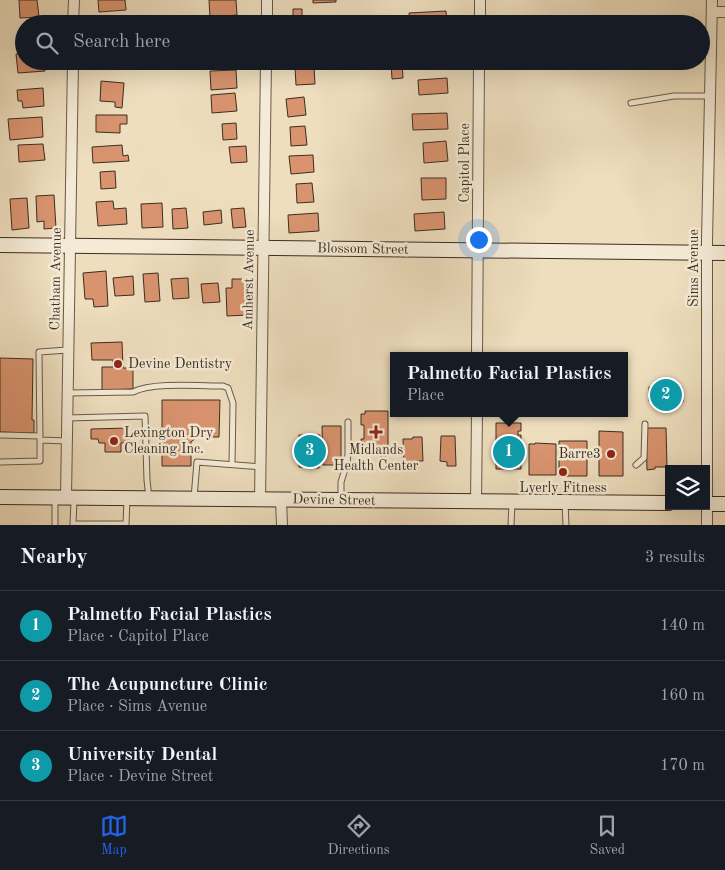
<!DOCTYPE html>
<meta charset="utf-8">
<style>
body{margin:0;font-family:"Old Standard TT",serif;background:#20242c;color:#f1f3f6}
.controls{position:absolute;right:15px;bottom:15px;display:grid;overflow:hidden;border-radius:0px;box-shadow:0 5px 20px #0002}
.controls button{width:45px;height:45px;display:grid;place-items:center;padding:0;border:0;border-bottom:1px solid #363941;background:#171b24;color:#f1f3f6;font:25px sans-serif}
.you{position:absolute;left:478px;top:239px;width:18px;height:18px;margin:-12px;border:4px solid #fff;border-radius:50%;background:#1a73e8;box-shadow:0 0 0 8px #1a73e833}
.badge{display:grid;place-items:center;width:32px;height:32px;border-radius:50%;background:#2563eb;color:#fff;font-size:16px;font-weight:700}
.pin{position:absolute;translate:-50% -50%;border:2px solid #fff;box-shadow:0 1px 5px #0006}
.popup{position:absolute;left:390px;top:352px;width:238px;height:65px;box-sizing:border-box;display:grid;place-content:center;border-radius:0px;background:#171b24;filter:drop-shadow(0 1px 4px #0005);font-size:16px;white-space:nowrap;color:#9ea1a6}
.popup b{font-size:19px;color:#f1f3f6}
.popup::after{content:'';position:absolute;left:50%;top:100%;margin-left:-10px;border:10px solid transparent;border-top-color:#171b24}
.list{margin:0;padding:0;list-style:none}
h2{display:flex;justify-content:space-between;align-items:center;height:65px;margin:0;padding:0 20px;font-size:21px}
h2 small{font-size:16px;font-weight:400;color:#9ea1a6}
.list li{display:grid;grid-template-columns:32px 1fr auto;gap:15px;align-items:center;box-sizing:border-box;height:70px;padding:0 20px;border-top:1px solid #363941}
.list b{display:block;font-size:19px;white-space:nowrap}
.list p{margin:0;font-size:16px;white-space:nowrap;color:#9ea1a6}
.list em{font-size:16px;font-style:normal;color:#9ea1a6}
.icon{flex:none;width:28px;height:28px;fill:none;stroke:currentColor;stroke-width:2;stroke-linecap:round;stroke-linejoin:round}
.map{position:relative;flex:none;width:725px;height:525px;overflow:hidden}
.search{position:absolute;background:#171b24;box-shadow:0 5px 20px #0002;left:15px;right:15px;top:15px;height:55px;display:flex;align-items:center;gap:12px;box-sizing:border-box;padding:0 18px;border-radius:28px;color:#9ea1a6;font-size:19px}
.sheet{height:275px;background:#171b24}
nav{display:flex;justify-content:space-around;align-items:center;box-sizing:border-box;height:70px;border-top:1px solid #363941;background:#171b24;font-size:14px;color:#9ea1a6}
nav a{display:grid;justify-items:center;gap:2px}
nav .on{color:#2563eb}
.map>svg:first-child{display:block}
</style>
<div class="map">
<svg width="725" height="525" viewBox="0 0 725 525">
<rect width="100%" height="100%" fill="#eedebe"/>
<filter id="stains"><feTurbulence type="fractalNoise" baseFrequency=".004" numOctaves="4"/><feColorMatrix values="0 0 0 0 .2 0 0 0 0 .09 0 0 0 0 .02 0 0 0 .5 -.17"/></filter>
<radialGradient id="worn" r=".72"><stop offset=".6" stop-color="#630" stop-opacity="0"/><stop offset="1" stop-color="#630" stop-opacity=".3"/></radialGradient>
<path fill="#d9946f" stroke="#3b2e21" d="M19,0H37L39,17L20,18Z
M98,0H125L126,10L99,12Z
M209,0H236L237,15L210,17Z
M313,0H336V2L313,3Z
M293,9H302V18H293Z
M446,11L447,24H410L409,13Z
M24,30V44L20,45L19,31Z
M16,54H24V61H44L45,71L18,73Z
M98,61H115V67L98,68Z
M209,61H237V63L210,64Z
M391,61H402L403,78L392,79Z
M314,67L315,84L296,85L295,68Z
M236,70L237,88L211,90L210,71Z
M447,78L448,93L419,95L418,80Z
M101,81L124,83L122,108L115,107V102L100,101Z
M43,88L44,106L23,108L22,101H18L17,90Z
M235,93L237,111L212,113L211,95Z
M304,97L306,115L288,117L286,99Z
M447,113L448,129L413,130L412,114Z
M96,115H127V124H120V133L96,132Z
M42,117L43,137L10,140L8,119Z
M236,123L237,139L223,140L222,124Z
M305,126L307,145L291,146L290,127Z
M446,141L448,161L424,163L423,143Z
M43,144L45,160L19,162L18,145Z
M122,145L123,156L128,155L129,161L93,163L92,147Z
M246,146L247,162L231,163L229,147Z
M313,155L314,172L291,174L289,156Z
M115,171L116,188L101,189L100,172Z
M421,178H446V199L422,200Z
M312,183L314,202L297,203L296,184Z
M54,195L56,228L44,229V221L37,222L36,196Z
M27,198L29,228L12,230L10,199Z
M113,201L114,209L126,208L127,224L98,226L96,202Z
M162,203L163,227L142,228L141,204Z
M186,208L188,228L173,229L172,209Z
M244,208L246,227L233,228L231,209Z
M221,210L222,223L204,225L203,212Z
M444,212L445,229L415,231L414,214Z
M318,213L319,231L289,233L288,215Z
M106,271L108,306L94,307L93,299H85L83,273Z
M158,273L160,301L145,302L143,274Z
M133,276L134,295L115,296L113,278Z
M188,278L189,298L173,299L171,279Z
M232,279H248V315L227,316L226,288H232Z
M218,283L220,302L203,303L201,284Z
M122,342L123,368H133V389L102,390V367H113V360H92L91,343Z
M0,358L33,359L32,420H34V433L0,432Z
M649,387H682L683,402L671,403L649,401Z
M162,400H220L219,437H197L191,442V466H162Z
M365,411H388V450H386V459L381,458V453H364V449H361V439H364V425H361V414H365Z
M496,423H521V431H518V435H521V469H496Z
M322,426H341V465H323Z
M129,428V443H121V452H105V443H99L98,439H91V429Z
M646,428H666L667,467H655V469L647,470Z
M599,431L623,432V476H599Z
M299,435H320L319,468L299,467Z
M441,436H455L456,466H447V462L440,461Z
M413,437H422L423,461H416V466H404L403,439H412Z
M559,441H587V476H559Z
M535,443L556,444V475H529V444H535Z"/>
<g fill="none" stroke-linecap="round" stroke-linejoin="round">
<defs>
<path id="lane" d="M631,103L674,96H709
M68,393L133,392C153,382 199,386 223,386L228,388L233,403L232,464
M67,418L145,416L147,480L149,498
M0,435L40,436
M67,441L40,440L39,352L68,350
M0,462L40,461V440
M636,465L644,458L645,424
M194,498L197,462L261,467
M74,500L73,524H126
M341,500V482L347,463L348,453V422
M565,503L566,525
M55,525V500
M126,525L127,498
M511,525L512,503"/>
<path id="street" d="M712,12H725
M73,24L74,0
M267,24V0
M480,24V0
M477,356L479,61
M66,497L73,61
M260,500L266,61
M281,500L282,525
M476,502L477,413
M707,525V241L712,0"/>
<path id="secondary" d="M0,245L725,253
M0,497L669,503
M706,504H725"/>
</defs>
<use href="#lane" stroke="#685a48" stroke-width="7"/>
<use href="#street" stroke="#685a48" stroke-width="12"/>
<use href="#secondary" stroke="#3b2e21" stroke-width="16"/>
<use href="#lane" stroke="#f4ead5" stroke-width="5"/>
<use href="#street" stroke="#f4ead5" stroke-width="10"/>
<use href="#secondary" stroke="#f4ead5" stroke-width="14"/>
</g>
<g fill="#8f2418" stroke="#f4ead5" stroke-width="2">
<circle cx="118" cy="364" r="5"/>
<path d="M373.5 424.5h5v5h5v5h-5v5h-5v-5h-5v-5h5z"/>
<circle cx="114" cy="441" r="5"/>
<circle cx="611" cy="454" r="5"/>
<circle cx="563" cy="472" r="5"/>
</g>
<g text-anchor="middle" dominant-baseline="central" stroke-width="5" stroke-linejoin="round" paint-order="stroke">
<g font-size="14" fill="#3b2e21" stroke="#f4ead5">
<text transform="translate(465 163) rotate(-90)">Capitol Place</text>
<text transform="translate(363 249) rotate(1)">Blossom Street</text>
<text transform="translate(694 268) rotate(-90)">Sims Avenue</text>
<text transform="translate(56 279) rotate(-89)">Chatham Avenue</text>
<text transform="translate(249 280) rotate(-89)">Amherst Avenue</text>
<text transform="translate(334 500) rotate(1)">Devine Street</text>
</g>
<g font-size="14" fill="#3b2e21" stroke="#f4ead5" text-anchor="start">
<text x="128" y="364">Devine Dentistry</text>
<text x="124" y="433">Lexington Dry<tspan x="124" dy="16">Cleaning Inc.</tspan></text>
<text x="376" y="450" text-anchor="middle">Midlands<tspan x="376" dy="16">Health Center</tspan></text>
<text x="601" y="454" text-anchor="end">Barre3</text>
<text x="563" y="488" text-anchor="middle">Lyerly Fitness</text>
</g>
</g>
<rect width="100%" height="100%" filter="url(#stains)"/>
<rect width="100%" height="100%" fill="url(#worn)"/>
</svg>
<div class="controls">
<button><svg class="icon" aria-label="layers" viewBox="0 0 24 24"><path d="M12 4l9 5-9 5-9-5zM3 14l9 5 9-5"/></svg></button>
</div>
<div class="you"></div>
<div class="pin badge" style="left:509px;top:452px;background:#0f9aa8">1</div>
<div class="popup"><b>Palmetto Facial Plastics</b>Place</div>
<div class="pin badge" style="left:666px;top:395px;background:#0f9aa8">2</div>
<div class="pin badge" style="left:310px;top:451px;background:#0f9aa8">3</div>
<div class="search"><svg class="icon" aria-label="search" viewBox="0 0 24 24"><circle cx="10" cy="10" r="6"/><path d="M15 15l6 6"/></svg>Search here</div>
</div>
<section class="sheet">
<h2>Nearby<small>3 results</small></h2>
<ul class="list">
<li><span class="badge" style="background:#0f9aa8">1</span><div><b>Palmetto Facial Plastics</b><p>Place · Capitol Place</p></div><em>140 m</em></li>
<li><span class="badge" style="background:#0f9aa8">2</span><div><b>The Acupuncture Clinic</b><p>Place · Sims Avenue</p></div><em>160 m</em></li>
<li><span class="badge" style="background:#0f9aa8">3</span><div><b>University Dental</b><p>Place · Devine Street</p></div><em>170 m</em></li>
</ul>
</section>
<nav>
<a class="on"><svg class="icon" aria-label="map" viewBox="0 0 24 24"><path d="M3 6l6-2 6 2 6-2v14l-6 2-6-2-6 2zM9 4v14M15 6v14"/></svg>Map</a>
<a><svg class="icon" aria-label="directions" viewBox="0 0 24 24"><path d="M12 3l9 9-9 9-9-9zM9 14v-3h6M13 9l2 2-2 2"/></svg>Directions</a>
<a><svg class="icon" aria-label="saved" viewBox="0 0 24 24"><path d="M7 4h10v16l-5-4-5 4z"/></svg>Saved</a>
</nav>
